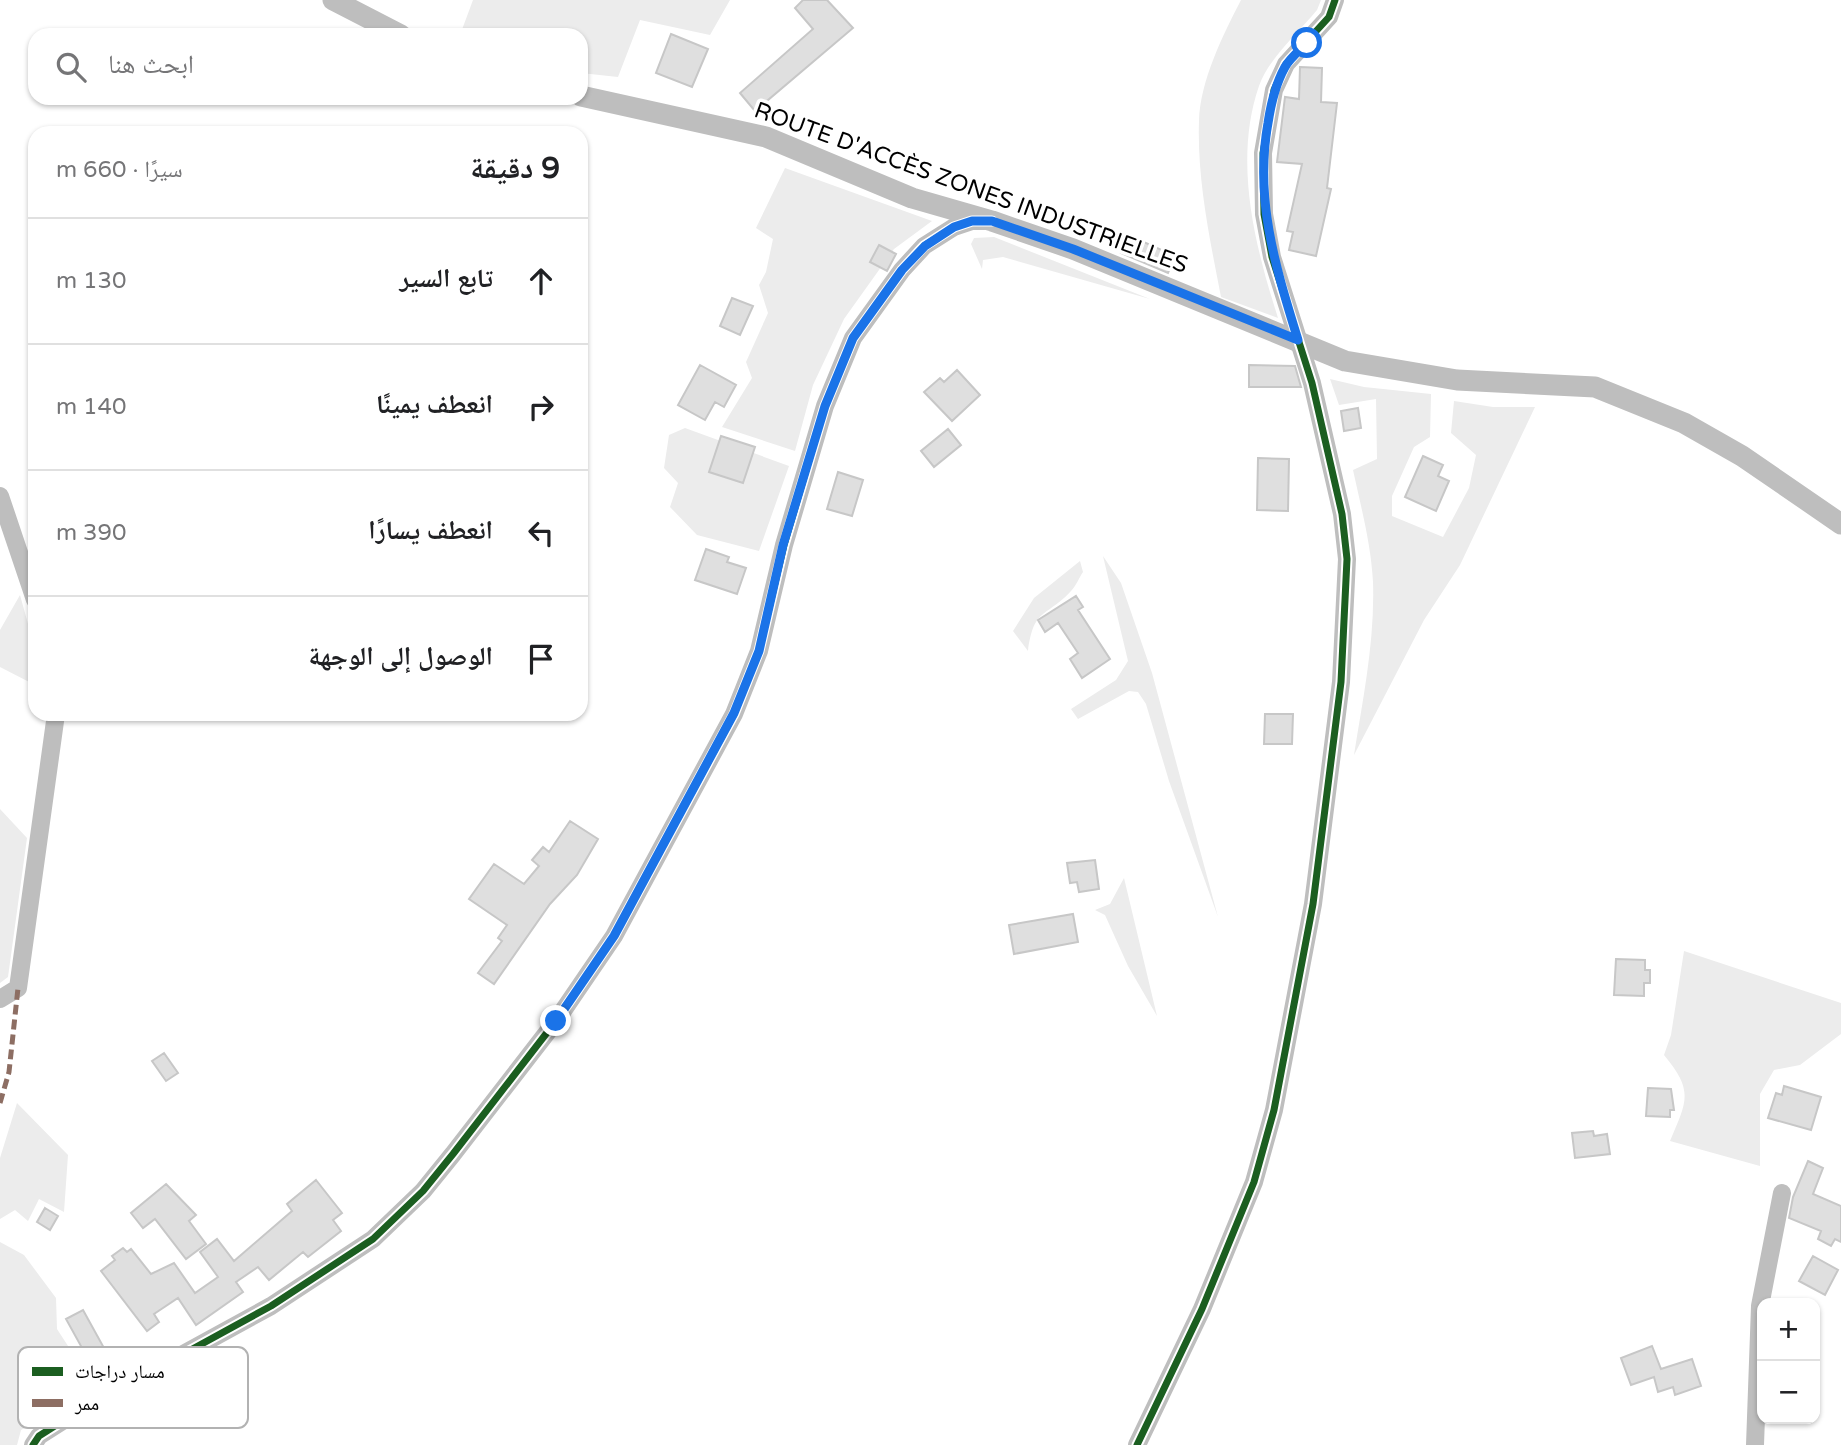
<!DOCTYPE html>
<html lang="ar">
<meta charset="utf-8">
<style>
body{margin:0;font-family:"Varela Round","Noto Naskh Arabic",sans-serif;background:#f6f6f6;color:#202124;direction:rtl}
.controls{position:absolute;right:21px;bottom:21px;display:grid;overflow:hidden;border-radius:14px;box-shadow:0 2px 5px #0004}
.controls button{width:63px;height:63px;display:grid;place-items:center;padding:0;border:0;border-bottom:2px solid #e0e0e0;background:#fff;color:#202124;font:35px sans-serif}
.stop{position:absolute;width:21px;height:21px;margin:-16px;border:5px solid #1a73e8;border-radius:50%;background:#fff}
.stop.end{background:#1a73e8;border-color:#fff;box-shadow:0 2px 7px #0008}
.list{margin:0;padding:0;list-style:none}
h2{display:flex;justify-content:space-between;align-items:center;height:91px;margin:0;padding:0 28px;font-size:30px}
h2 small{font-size:23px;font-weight:400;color:#757577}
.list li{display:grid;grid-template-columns:46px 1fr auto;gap:21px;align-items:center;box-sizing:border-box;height:126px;padding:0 28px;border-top:2px solid #e0e0e0}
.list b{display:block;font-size:26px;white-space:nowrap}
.list em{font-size:23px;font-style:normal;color:#757577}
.icon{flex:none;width:38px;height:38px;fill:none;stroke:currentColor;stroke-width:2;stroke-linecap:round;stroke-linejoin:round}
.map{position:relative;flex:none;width:1841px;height:1445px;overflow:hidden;direction:ltr}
.search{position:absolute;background:#fff;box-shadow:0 2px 5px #0004;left:28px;top:28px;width:560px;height:77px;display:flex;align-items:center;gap:18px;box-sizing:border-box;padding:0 24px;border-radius:21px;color:#757577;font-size:26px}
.panel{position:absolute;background:#fff;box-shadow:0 2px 5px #0004;left:28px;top:126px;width:560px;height:595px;border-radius:21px;direction:rtl}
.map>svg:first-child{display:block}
</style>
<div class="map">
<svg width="1841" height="1445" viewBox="0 0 1841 1445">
<rect width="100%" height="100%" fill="#fff"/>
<path fill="#ececec" d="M473,0H730L710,35L640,20L618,77L581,73V35H460Z
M1241,0H1321L1317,10C1298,33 1269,58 1259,86C1233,161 1255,246 1278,318L1221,297C1210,240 1197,180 1199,121C1200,81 1223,35 1241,0Z
M785,168L932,221L894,249L844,319L813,385L795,451L722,427L752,378L746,362L768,313L759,285L766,272L773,239L756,228Z
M994,237L1150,299L1003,257L983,260L982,269L971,244L974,238Z
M1330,379L1364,387L1431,394L1430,437L1414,447L1392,496V516L1443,537L1469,488L1476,455L1451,433L1454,401L1493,407H1535L1460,565L1424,620L1354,755C1363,698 1375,641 1373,582C1371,544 1361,507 1353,470L1377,459L1376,399L1339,405Z
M685,428L789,466L759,551L697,535L670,507L678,483L664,468L669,435Z
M1103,556L1121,583L1152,673L1218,917L1169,781L1146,704L1138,692L1129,691L1078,719L1071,709L1116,680L1128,661Z
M1080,561L1083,572C1079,578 1076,586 1071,591C1046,618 1034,607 1028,651L1013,631L1034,598Z
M20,595L35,649V685L0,667V630Z
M0,809L27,838L8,977L0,983Z
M1124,878L1157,1016L1128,966L1105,915L1095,910L1110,904Z
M1684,951L1841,1003V1034L1800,1065L1774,1070L1760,1094V1166L1670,1141C1687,1101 1694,1091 1664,1055L1671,1035Z
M17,1103L68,1155L64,1212L39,1199L28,1221L15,1210L0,1219V1158Z
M0,1242L24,1255L56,1298L57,1329L83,1369L109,1358L121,1372L21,1430L17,1445H0Z"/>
<path fill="#dfdfdf" stroke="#c7c7c7" stroke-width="2" d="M803,0H827L853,28L755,111L740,93L813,29L795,8Z
M671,34L708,49L692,87L656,73Z
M1300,67L1322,68L1321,102L1337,103L1327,188L1331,189L1316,256L1289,250L1293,232L1287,231L1302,164L1277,162L1285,97L1299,99Z
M1128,235L1175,256L1168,273L1121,253Z
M879,245L896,254L887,271L870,262Z
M732,298L753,306L740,335L720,326Z
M700,365L736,385L724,407L715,402L705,420L678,405Z
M1249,365L1295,366L1301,387H1249Z
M957,370L980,395L952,421L924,392L940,378L944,382Z
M1358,408L1361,428L1344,431L1341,411Z
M948,429L961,445L934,467L921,451Z
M721,436L755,447L743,483L709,472Z
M1423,456L1443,465L1438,476L1449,481L1436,511L1405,497Z
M1258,458L1289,459L1288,511L1257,510Z
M838,472L863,480L852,516L827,509Z
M706,549L729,557L727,562L746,568L737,594L695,580Z
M1076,596L1083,607L1078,610L1110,659L1082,678L1070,659L1078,653L1058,623L1045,632L1038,620Z
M1265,714H1293L1292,744H1264Z
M570,821L598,839L577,875L550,904L494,984L478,973L502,941L498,938L507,925L469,899L494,864L524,884L539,866L532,860L543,847L549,852Z
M1095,860L1099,889L1079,892L1077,882L1070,883L1067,863Z
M1073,914L1078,942L1014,954L1009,925Z
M1616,959L1645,960V970H1650V983H1644V996L1614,995Z
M164,1053L178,1073L166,1081L152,1061Z
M1784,1086L1821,1097L1811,1130L1768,1118L1776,1093L1782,1095Z
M1648,1088L1671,1089L1674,1110H1670V1117L1646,1116Z
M1593,1131L1594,1136L1607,1134L1610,1154L1575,1158L1572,1133Z
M1808,1161L1823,1168L1813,1194L1841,1206V1242L1835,1239L1831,1246L1818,1239L1821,1231L1789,1218L1793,1197Z
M316,1180L342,1213L333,1220L341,1231L308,1257L303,1252L269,1280L258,1267L236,1282L243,1292L196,1325L178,1298L154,1314L159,1322L147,1331L101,1271L115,1260L112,1256L123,1248L127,1252L131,1249L151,1274L174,1263L195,1293L218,1277L200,1252L217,1239L234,1261L292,1211L287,1204Z
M166,1184L196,1215L189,1221L206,1244L186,1259L155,1219L143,1228L131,1213Z
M45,1208L58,1216L50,1230L37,1222Z
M1813,1256L1838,1270L1825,1295L1799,1281Z
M83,1310L104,1348L87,1357L66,1319Z
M1652,1346L1661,1369L1692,1359L1701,1386L1675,1395L1673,1387L1658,1392L1654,1377L1631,1385L1621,1358Z"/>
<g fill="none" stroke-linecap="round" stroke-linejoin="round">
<path stroke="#bebebe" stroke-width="18" d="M0,496L35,600
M0,999L18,988L56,714
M33,1445L39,1436L72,1415L271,1306L373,1239L423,1191L453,1154L556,1021L614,936L734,714L759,651L784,545L825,406L853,338L902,270L924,246L954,227L972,221H987
M1137,1445L1202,1309L1254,1182L1274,1110L1313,904L1341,682L1347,559L1342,514L1312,383L1272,257L1264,214L1263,153L1274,90L1286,64L1329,17L1335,0
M1755,1445L1760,1306L1782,1193"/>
<path stroke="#bebebe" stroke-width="21" d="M333,0L401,35
M581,96L766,137L912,198L992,221L1073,249L1345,361L1457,380L1595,387L1684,423L1742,456L1841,524"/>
<path stroke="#8d6e63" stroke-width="5" stroke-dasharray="10 5" stroke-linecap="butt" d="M0,1103L9,1072L18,988"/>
<defs>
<path id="cycleway" d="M33,1445L39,1436L72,1415L271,1306L373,1239L423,1191L453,1154L556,1021L614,936L734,714L759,651L784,545L825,406L853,338L902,270L924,246L954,227L972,221H992
M1137,1445L1202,1309L1254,1182L1274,1110L1313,904L1341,682L1347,559L1342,514L1312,383L1272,257L1264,214L1263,153L1274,90L1286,64L1329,17L1335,0"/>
</defs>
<use href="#cycleway" stroke="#fff" stroke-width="11"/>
<use href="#cycleway" stroke="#1b5e20" stroke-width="7"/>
</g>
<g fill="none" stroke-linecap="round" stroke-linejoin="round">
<path stroke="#1a73e8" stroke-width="9" d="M556,1021L614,936L734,713L759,651L783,545L825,406L853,338L902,270L925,246L954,227L972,221H992L1073,249L1298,340C1276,268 1254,200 1268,123C1271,103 1275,85 1285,67C1290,58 1300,50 1307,43"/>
</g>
<g text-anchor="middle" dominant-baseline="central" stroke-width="7" stroke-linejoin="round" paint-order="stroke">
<g font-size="23" fill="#000" stroke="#fff">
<text transform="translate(971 188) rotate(20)">ROUTE D'ACCÈS ZONES INDUSTRIELLES</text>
</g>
</g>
<rect x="18" y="1347" width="230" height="81" rx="10" fill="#fff" stroke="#b2b2b2" stroke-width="2"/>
<rect x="32" y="1367" width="31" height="9" fill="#1b5e20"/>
<rect x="32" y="1399" width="31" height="8" fill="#8d6e63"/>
<g font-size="19" fill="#000">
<text x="75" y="1378">مسار دراجات</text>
<text x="75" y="1410">ممر</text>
</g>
</svg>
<div class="controls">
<button>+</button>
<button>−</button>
</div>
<div class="stop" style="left:1307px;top:43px"></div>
<div class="stop end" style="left:556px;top:1021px"></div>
<div class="search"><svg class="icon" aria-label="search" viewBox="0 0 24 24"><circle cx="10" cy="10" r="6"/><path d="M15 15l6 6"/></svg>ابحث هنا</div>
<section class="panel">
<h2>9 دقيقة<small>سيرًا · 660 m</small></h2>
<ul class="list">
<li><svg class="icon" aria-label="ahead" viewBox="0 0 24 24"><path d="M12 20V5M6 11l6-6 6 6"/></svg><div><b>تابع السير</b></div><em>130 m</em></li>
<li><svg class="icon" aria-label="right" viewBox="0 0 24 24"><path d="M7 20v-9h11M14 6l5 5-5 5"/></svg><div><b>انعطف يمينًا</b></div><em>140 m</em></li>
<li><svg class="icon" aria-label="left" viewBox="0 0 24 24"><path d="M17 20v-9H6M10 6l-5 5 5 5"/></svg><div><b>انعطف يسارًا</b></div><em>390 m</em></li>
<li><svg class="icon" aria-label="arrive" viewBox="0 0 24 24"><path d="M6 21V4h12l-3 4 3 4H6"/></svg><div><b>الوصول إلى الوجهة</b></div></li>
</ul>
</section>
</div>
